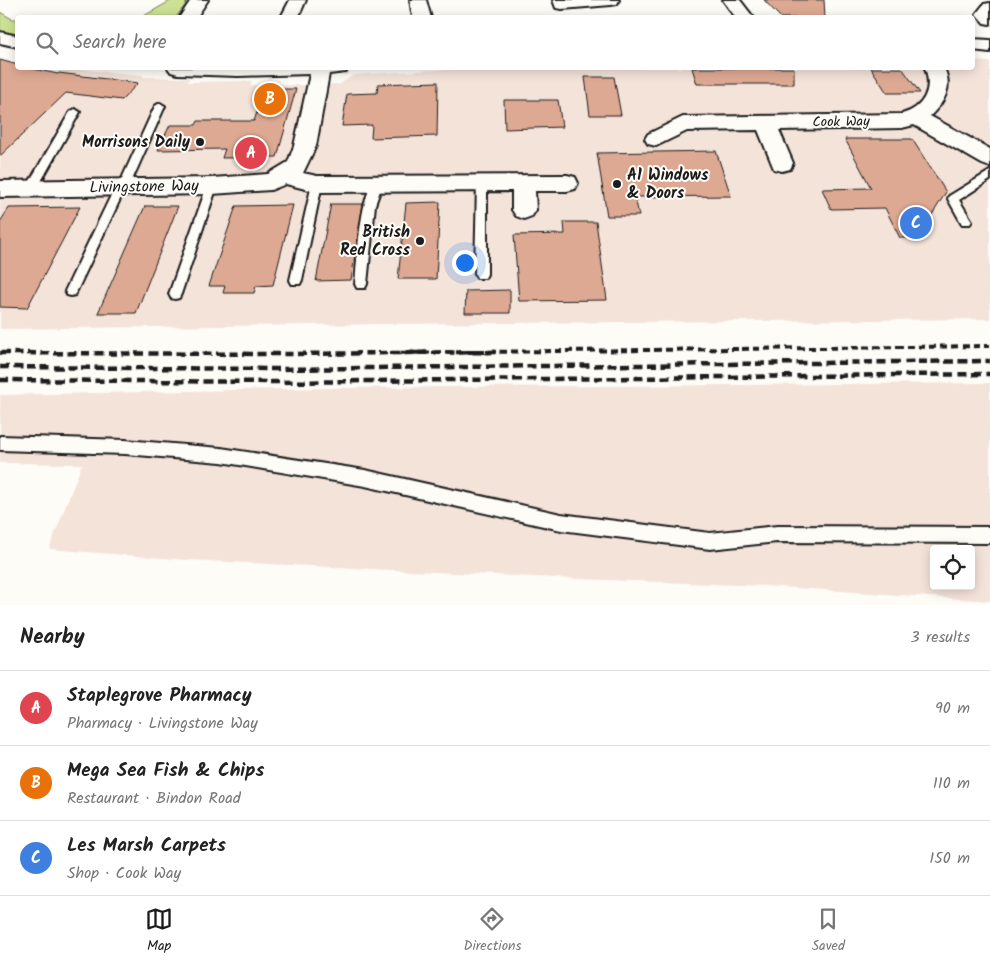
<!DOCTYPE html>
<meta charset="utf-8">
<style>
body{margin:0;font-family:Kalam,sans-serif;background:#f6f6f6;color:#222}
.controls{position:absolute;right:15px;bottom:15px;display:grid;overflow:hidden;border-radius:5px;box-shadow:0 2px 12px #0003}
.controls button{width:45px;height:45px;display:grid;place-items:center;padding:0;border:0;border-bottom:1px solid #e0e0e0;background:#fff;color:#222;font:25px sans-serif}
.you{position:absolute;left:464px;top:262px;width:18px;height:18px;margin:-12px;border:4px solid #fff;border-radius:50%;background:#1a73e8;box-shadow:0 0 0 8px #1a73e833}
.badge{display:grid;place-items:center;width:32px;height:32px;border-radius:50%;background:#1c1c1c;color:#fff;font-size:16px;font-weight:700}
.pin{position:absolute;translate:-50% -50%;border:2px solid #fff;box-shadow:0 1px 5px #0006}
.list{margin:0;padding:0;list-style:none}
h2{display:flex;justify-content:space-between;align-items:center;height:65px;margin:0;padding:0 20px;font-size:21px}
h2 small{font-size:16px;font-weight:400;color:#767676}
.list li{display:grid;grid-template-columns:32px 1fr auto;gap:15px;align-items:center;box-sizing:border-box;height:75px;padding:0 20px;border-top:1px solid #e0e0e0}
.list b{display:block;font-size:19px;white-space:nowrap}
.list p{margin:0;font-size:16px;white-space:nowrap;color:#767676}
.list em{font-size:16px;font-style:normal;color:#767676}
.icon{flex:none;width:28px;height:28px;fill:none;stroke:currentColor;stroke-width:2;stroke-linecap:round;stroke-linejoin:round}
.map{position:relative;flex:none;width:990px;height:605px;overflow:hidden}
.search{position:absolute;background:#fff;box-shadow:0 2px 12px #0003;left:15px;right:15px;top:15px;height:55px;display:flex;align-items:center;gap:12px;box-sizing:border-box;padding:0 18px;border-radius:5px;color:#767676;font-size:19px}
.sheet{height:290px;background:#fff}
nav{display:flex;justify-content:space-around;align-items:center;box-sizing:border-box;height:70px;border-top:1px solid #e0e0e0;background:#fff;font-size:14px;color:#767676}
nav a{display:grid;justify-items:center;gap:2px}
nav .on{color:#1c1c1c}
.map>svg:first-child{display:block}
</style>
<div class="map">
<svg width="990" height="605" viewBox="0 0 990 605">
<rect width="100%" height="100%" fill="#fdfcf7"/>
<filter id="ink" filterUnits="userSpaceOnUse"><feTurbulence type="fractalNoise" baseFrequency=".02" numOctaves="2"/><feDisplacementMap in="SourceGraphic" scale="10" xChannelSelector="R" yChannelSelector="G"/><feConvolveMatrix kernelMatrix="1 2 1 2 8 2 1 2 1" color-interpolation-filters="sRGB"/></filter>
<g filter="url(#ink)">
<path fill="#f4e3d9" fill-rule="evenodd" d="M973,61L990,62V319L384,324L0,329V124L63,68L143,75V77L189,78L188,82L252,81L250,85H296L340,84L354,75L467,68H972Z
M990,383V601L765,586L555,578L187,560L49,549L82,464L0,463V395L328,388ZM934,549H971V586H934Z"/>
<path fill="#cde195" stroke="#747e58" d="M172,0H186V4L176,17H142Z
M0,12L12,19H17V38L0,32Z"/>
<path fill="#dea993" stroke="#1c1c1c" d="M764,0H824L825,18H781Z
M0,60L18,65V68H29L58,74L59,73L138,83L122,100L66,93L0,156Z
M692,68H794V84H697Z
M871,68H902L920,93H887Z
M585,77H614L621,115H590Z
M438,82L437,136L371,138L372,125L342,126L347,94L377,93L378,84Z
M265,89H296L277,157L222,158L225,149L158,150L170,125H196L198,121H254Z
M504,100H558L562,127L505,129Z
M845,139H912L946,192L918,238H900L885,208L831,209L822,189L871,188Z
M716,151L731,196L635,197L639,216H607L597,153Z
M440,202L436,279H398L406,203Z
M331,204H363L351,280L316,281Z
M293,205L273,285L256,286L254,293H223L225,286H209L236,206Z
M145,206H178L136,313H98Z
M80,207L27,308L0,307V222L9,208Z
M564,222H596L607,300L519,301L514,235L565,234Z
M510,290V313H465L466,291Z"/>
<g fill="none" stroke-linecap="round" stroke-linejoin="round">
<defs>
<path id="lane" d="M160,103L165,106L129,187L124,191L75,295L71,296L67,295L65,291L115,187L120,183L155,106Z
M75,109L80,112L35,192H27L26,189L27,186L70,112Z
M990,171V180L959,200L972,221L970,224H962L948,199L949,196Z
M482,179L487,183V274L485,278H477L475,274L477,183Z
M317,180L322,184L302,280L300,284H292L290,280L312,184Z
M377,181L382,185L375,205L367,284L365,288H357L355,284C357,266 360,186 377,181Z
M212,182L217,186L181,294L179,298L175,299L171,298L169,294L207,186Z
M0,436L125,440L221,448L365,470L561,514L710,533L777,526L990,527V543L777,542L710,549L561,530L365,486L221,462L125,454L0,450Z"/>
<path id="street" d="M191,0H208L196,18H179Z
M290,0H306L298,18L281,17Z
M410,0H426L431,18H413Z
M553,0H619L617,4L611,5L562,9L556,8Z
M723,0H740L754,18H736Z
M990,3V24L984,23L976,14L984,4Z
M0,32L18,36V47L0,43Z
M972,39L990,40V52L972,50Z
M168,68H348L346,72L329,74L316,146L303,173L317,176L567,175L575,177L578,183L575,189L567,191H535L536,210L532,216L524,219L516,216L512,210V191L317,192L286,184L271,190L212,194L0,197V181L212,178L268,174L288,162L294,146L310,74L238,76L178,74L171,72Z
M925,68H944C953,87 945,102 930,116L990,149V167L982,164L914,125L902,128L779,130L793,163L790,169L782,171L774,169L758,130L687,131L656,146L648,144L645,139L648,134L683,117L902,114C924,108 933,89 925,68Z"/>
</defs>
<use href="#lane" stroke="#1c1c1c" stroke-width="4"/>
<use href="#street" stroke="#1c1c1c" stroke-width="4"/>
<use href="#lane" fill="#fdfcf7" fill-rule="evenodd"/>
<use href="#street" fill="#fdfcf7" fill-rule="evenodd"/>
<path stroke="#1c1c1c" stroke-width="4" stroke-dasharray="7 4" stroke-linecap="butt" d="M390,353L990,346"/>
<path stroke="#1c1c1c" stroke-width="4.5" stroke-dasharray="9 4.5" stroke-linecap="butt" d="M0,353L284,354L500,352
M0,367L281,369L990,361
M0,380L278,382L990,374"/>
</g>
</g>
<g fill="#1c1c1c" stroke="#fdfcf7" stroke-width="2">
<circle cx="200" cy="142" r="5"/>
<circle cx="617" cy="184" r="5"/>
<circle cx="420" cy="241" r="5"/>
</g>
<g text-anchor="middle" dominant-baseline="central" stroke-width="4" stroke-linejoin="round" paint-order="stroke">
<g font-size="14" fill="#1c1c1c" stroke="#fdfcf7">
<text transform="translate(841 122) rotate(-1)">Cook Way</text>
</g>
<g font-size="16" font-weight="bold" fill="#1c1c1c" stroke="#fdfcf7" text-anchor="end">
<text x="190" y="142">Morrisons Daily</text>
<text x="627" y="175" text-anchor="start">A1 Windows<tspan x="627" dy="18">&amp; Doors</tspan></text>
<text x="410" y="232">British<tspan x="410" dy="18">Red Cross</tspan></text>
</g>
<g font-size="16" fill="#1c1c1c" stroke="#fdfcf7">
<text transform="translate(144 187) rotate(-1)">Livingstone Way</text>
</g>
</g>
</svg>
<div class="controls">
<button><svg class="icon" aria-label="locate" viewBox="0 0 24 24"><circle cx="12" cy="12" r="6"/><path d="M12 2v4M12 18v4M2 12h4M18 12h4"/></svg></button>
</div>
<div class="you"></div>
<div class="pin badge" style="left:251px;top:153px;background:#e0444e">A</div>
<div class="pin badge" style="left:270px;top:99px;background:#e8710a">B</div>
<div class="pin badge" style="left:916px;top:223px;background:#3f7fe0">C</div>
<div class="search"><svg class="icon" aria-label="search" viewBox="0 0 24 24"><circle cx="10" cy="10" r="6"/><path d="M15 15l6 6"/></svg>Search here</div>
</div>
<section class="sheet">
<h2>Nearby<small>3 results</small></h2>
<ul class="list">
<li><span class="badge" style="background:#e0444e">A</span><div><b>Staplegrove Pharmacy</b><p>Pharmacy · Livingstone Way</p></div><em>90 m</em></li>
<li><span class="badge" style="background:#e8710a">B</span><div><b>Mega Sea Fish &amp; Chips</b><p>Restaurant · Bindon Road</p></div><em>110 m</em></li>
<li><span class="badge" style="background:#3f7fe0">C</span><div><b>Les Marsh Carpets</b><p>Shop · Cook Way</p></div><em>150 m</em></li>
</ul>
</section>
<nav>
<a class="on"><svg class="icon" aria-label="map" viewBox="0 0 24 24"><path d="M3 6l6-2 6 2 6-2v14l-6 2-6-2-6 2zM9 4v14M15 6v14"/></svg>Map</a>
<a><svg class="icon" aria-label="directions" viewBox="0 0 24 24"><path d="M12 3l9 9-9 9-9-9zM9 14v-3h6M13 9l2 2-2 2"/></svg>Directions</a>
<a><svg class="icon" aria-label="saved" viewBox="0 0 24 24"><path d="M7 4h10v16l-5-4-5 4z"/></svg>Saved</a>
</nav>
